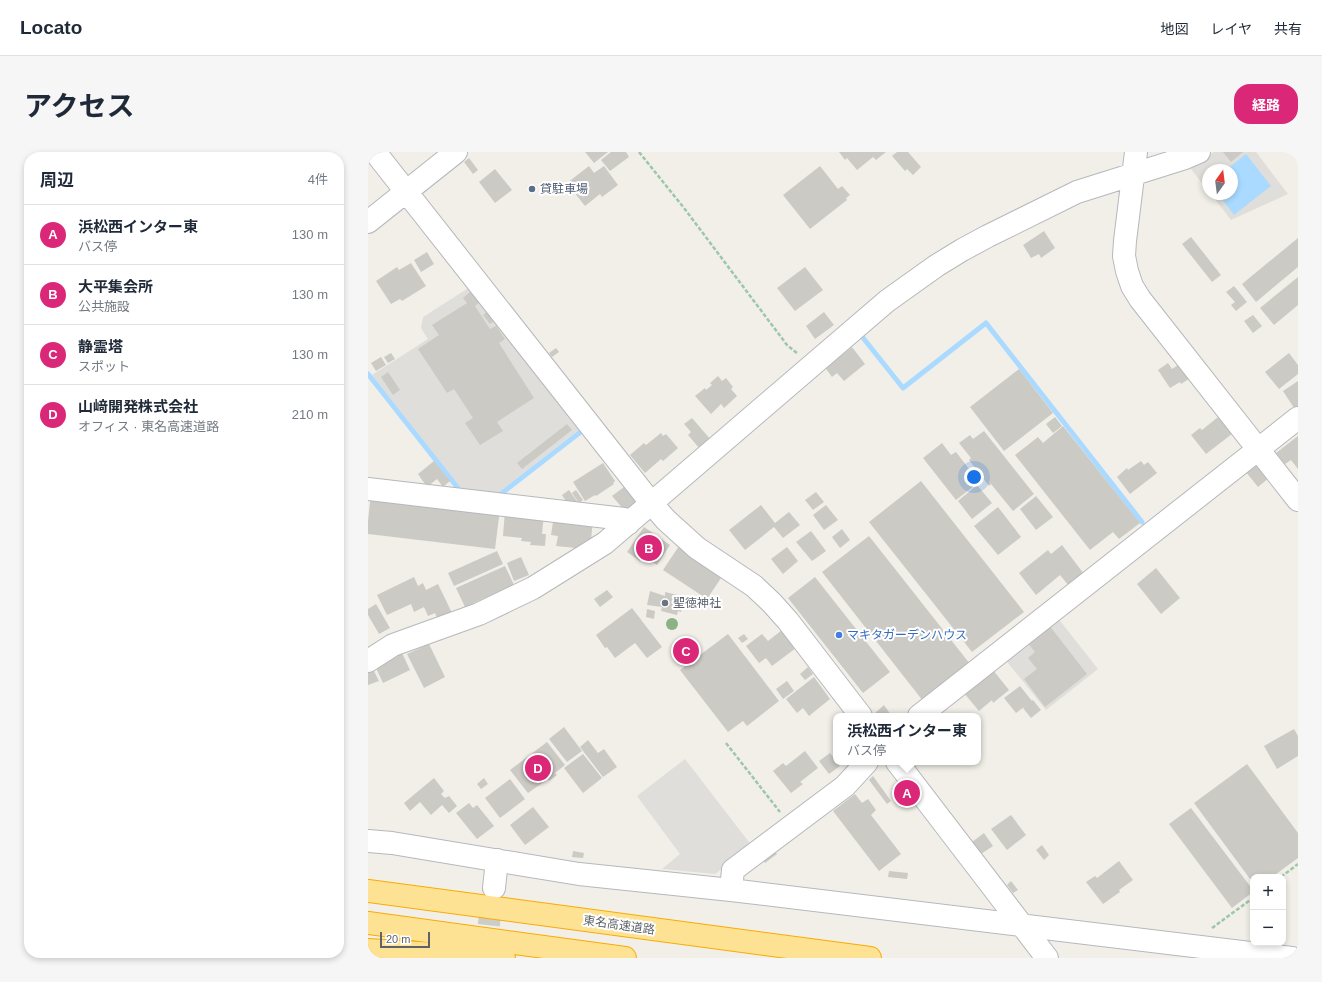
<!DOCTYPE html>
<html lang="ja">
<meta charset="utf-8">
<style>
body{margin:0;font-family:Helvetica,"Noto Sans JP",sans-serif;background:#f6f6f7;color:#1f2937}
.controls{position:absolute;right:12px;bottom:12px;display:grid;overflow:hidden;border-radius:8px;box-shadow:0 2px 6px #0003}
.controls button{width:36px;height:36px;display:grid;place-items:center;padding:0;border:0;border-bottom:1px solid #e0e1e3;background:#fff;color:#1f2937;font:20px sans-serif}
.compass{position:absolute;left:834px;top:12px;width:36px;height:36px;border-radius:50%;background:#fff;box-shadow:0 2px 6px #0003;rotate:14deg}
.scale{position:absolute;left:12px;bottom:10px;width:50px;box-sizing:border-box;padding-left:4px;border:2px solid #5f6368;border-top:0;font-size:11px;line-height:14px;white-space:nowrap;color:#5f6368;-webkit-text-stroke:3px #fff;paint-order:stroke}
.you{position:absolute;left:606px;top:325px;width:14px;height:14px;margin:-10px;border:3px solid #fff;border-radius:50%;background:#1a73e8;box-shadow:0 0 0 6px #1a73e833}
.badge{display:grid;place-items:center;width:26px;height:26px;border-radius:50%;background:#db2777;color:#fff;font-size:13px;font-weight:700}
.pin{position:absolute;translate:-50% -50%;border:2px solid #fff;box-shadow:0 1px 4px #0006}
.popup{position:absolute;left:465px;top:561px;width:148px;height:52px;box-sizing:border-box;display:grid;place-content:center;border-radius:8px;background:#fff;filter:drop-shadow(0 1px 3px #0005);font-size:13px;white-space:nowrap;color:#747a83}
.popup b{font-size:15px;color:#1f2937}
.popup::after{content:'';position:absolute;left:50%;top:100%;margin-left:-8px;border:8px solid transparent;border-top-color:#fff}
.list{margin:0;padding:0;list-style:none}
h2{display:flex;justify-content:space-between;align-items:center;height:52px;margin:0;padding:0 16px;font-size:17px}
h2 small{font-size:13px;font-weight:400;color:#747a83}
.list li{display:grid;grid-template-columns:26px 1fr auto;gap:12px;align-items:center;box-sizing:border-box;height:60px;padding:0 16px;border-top:1px solid #e0e1e3}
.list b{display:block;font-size:15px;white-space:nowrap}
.list p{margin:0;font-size:13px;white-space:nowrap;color:#747a83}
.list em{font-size:13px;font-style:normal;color:#747a83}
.map{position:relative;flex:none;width:930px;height:806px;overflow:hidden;border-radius:16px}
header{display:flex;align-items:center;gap:24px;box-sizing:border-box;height:56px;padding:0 20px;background:#fff;border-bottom:1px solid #e0e1e3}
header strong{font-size:19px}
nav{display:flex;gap:22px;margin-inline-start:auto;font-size:14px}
.intro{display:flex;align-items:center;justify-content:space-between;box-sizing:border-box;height:96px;padding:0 24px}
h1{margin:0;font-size:28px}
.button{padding:10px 18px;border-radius:16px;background:#db2777;color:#fff;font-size:14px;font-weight:700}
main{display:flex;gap:24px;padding:0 24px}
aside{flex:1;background:#fff;border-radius:16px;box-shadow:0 2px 6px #0003}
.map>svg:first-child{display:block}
</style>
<header>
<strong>Locato</strong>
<nav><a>地図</a><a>レイヤ</a><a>共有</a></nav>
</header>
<div class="intro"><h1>アクセス</h1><a class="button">経路</a></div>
<main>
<aside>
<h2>周辺<small>4件</small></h2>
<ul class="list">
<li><span class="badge">A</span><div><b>浜松西インター東</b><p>バス停</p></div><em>130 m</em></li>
<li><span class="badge">B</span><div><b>大平集会所</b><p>公共施設</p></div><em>130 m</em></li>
<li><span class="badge">C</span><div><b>静霊塔</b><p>スポット</p></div><em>130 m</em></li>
<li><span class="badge">D</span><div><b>山﨑開発株式会社</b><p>オフィス · 東名高速道路</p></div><em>210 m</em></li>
</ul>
</aside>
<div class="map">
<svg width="930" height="806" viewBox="0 0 930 806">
<rect width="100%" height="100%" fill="#f1efe8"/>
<path fill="#e0deda" d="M846,0H888L920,42L863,68L843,42H864V18H840V39L820,13L836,6Z
M102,135L213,276L129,342L94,338L4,223L60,187L53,176L55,165Z
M689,465L730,517L678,558L636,506Z
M317,607L384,694L347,722L294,717L312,702L269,644Z"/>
<path fill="#aadaff" d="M878,2L903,34L866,63L850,42H864V18H858Z"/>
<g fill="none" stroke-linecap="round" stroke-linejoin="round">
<path stroke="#aadaff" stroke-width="5" d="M492,182L535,236L618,171L774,370
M0,222L93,340H95
M129,345L215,278"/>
</g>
<path fill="#cccac5" d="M217,0H240L226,11Z
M243,0H258L261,5L242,19L233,8Z
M471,0H518L508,8L505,5L489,18L479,6L477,8Z
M529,0H540L553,15L545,23L539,17L537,19L524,4Z
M855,0H875L863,10Z
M101,6L110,18L105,22L96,10Z
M221,14L226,21L236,14L250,33L234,45L232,42L217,54L199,31Z
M452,14L470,37L474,34L482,43L478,46L479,48L442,77L415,43Z
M127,17L144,38L127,51L111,30Z
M676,79L687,96L673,106L671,102L663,106L655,93Z
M823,85L853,123L844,130L814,92Z
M930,86V115L888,150L874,132Z
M59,100L66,112L53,120L46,108Z
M43,111L58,134L34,149L32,147L23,152L8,129L29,115L31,118Z
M437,115L455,138L427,159L409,136Z
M930,125V153L906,173L892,156Z
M866,134L879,150L868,159L863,153L867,150L858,140Z
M103,139L112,150L107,154L122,177L128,174L137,187L131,191L166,246L129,270L135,279L112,293L97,271L105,266L86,237L79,241L50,197L71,183L64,173L99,151L95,146Z
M121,158L128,168L122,172L115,163Z
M456,160L466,173L447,187L438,174Z
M885,163L894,174L885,181L876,169Z
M484,195L497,212L476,229L469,221L464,225L456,214L472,202L473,204Z
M188,196L191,200L184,205L181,201Z
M23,201L27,207L20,211L16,205Z
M921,201L930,213V222L911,237L897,220Z
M13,205L18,213L8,219L3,211Z
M815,210L824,225L813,232L812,230L802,236L790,218L800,211L804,217Z
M651,217L685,261L636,299L602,255Z
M20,220L32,238L25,243L13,225Z
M350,224L354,229L358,226L365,235L363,237L369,244L356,256L353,252L343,262L327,244L337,236L338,238L344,233L342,231Z
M930,229V254L926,256L915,239Z
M855,261L869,278L838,302L823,283L832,276L834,278Z
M687,265L694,274L685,281L678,272Z
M324,266L343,288L332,297L320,283L323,280L316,272Z
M199,272L204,278L154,317L149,311Z
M695,274L772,371L751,387L745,380L722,398L647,303L670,285L675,291Z
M616,279L666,342L645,359L623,332L621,334L601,308L603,306L591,291L602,283L605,287Z
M293,281L295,284L298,282L310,296L295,309L293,307L277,321L262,303L276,291L278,293Z
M930,284V317L923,308L917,312L908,301Z
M574,291L583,303L588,300L611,330L588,348L555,306Z
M66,309L82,329L75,335L69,327L59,335L50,322Z
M773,309L776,313L780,310L789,321L762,342L749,325L759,316L760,318Z
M890,310L902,325L890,335L878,320Z
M235,311L247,329L245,331L246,332L228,344L227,343L217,349L205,330Z
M553,329L656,460L604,500L501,370Z
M609,333L624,351L604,367L590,349Z
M256,335L268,350L257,359L244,344Z
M201,338L211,352L203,357L194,343Z
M208,338L215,348L211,351L204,341Z
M448,340L456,350L445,358L437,348Z
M3,341L132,357L127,397L0,382V369Z
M668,344L685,365L668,378L652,357Z
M393,353L407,371L421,360L432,373L415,386L406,375L377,398L361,378Z
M458,353L470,368L456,378L445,363Z
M630,355L653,385L630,403L606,374Z
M137,358L176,361L174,382H178L177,394L162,393L163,390L153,389L154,386L135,384Z
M225,367L223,388H218L217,397L188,394L190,384L183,383L185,370Z
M276,375L302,393L289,413L275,404L272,409L259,400Z
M474,377L482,388L472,396L464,385Z
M443,379L458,399L444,409L428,390Z
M501,384L602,512L555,549L454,420Z
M694,393L716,422L701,434L692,423L668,443L651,421L680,398L683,402Z
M311,394L355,423L339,447L295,418Z
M419,395L430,409L415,422L403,407Z
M129,399L135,412L86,434L80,421Z
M153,405L161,423L146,429L139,411Z
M137,414L146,433L97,455L88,436Z
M788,416L812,446L793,462L769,432Z
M46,425L50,434L55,431L58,438L70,432L84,461L70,468L67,461L60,464L56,455L46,460L43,452L19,463L9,443Z
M447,425L522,520L495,541L420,446Z
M239,438L245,445L232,455L226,447Z
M282,439L297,444V440L314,444L313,448H316L313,460L310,459L309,463L293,459L294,455L279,453Z
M8,452L22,476L11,482L0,463V457Z
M264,456L294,495L279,506L267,491L247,506L239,495L237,496L228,483Z
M279,457L287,459L286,467L278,465Z
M681,473L719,522L677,555L656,527L669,517L660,506L667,500L659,490Z
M414,478L428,496L404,514L398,506L391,511L378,494L394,482L400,489Z
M360,482L411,549L379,574L375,569L360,580L312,518Z
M376,482L380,487L374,491L370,486Z
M61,492L77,525L56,536L39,502Z
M34,501L42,518L15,531L7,514Z
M4,515L11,529L0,533V517Z
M440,515L445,522L437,528L432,522Z
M625,518L641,538L625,551L624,548L611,559L596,541Z
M446,525L462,547L441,564L435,556L429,561L418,547Z
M419,529L426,539L415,547L408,537Z
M652,534L664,549L648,561L636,546Z
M665,548L673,558L663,566L655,556Z
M516,553L523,563L522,564H508L506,562Z
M196,575L214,599L199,610L181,587Z
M926,577L930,584V604L909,617L896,594Z
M220,588L230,601L236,597L249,615L235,625L212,595Z
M179,590L197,613L187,621L189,623L181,629L180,627L160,641L142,618Z
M437,599L450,616L432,630L435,632L423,641L405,619L415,611L418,614Z
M462,601L472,614L461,622L451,609Z
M215,602L234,626L215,641L196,616Z
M879,612L930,681V706L904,725H885V731L826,651Z
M505,624L523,649L519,652L501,628Z
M66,626L76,639L73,642L77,646L81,644L89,654L81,661L74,653L63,663L52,650L42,659L36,651Z
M116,626L120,632L113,637L109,632Z
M142,627L157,647L132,666L117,646Z
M487,642L494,651L500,647L508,658L503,663L533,702L511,719L465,659Z
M101,651L105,656L109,653L126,674L109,687L88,661Z
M165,655L181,675L157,693L142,673Z
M823,656L885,738V740L864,756L801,672Z
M643,663L658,683L639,698L623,677Z
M616,681L625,694L613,702L604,690Z
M674,693L681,703L676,708L668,698Z
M406,698L409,702L397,711L394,707Z
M205,699L216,701L215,706L204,705Z
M751,709L765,728L751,738L752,740L735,752L718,730L727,724L729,726Z
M521,719L540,721L539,727L520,725Z
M643,729L650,738L645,741L639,733Z"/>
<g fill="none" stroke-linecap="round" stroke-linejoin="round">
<path stroke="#ccccc8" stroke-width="22" stroke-dasharray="22 11" stroke-linecap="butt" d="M117,806L125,738"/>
<defs>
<path id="minor" d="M7,0L284,352L298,368L329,396L386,434L404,451L420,469L493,564
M768,0L757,89L756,104L759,119L764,134L772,147L930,348
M0,70L88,0
M0,337L256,367L260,372
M0,509L25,493L111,462L165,436L237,391L519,149L568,114L594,98L620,84L709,40L817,6L831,0
M551,564L930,266
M529,610L679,806
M0,689L24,691L211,722L363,738L924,806
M126,736L129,708
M363,738L365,718L477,634L499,610"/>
<path id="highway" d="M0,739L502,806
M0,771L257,806
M0,798L136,806"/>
</defs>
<use href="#minor" stroke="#b5b8bc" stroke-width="24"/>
<use href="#highway" stroke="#f9ab00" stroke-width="24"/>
<path stroke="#9cc7a9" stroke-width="2.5" stroke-dasharray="4 2" stroke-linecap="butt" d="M271,0L316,56L419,193L430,202
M358,591L412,660
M913,725L930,712
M844,776L885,746"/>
<use href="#minor" stroke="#fff" stroke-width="22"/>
<use href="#highway" stroke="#fde293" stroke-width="22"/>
</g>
<circle fill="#89b387" cx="304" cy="472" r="6"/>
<circle fill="#5c6f8a" stroke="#fff" stroke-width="1.5" cx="164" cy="37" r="4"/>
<circle fill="#6b7280" stroke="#fff" stroke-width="1.5" cx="297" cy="451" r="4"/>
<circle fill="#3f7fe0" stroke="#fff" stroke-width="1.5" cx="471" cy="483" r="4"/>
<g text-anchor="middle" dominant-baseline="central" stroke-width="4" stroke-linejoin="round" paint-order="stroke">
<g font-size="12" fill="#4e5e75" stroke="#fff" text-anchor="start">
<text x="172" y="37">貸駐車場</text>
</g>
<g font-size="12" fill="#5b616d" stroke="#fff" text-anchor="start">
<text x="305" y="451">聖徳神社</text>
</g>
<g font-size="12" fill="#366cbe" stroke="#fff" text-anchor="start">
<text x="479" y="483">マキタガーデンハウス</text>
</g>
<g font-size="12" fill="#5f6368" stroke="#fff">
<text transform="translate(251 773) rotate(8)">東名高速道路</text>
</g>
</g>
</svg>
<div class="controls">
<button>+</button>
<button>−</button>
</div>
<svg class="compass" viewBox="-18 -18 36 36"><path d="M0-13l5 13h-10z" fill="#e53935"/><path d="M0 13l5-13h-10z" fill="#747a83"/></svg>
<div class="scale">20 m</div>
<div class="you"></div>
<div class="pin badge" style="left:539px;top:641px">A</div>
<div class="popup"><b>浜松西インター東</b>バス停</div>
<div class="pin badge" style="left:281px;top:396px">B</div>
<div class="pin badge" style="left:318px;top:499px">C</div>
<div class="pin badge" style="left:170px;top:616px">D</div>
</div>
</main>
